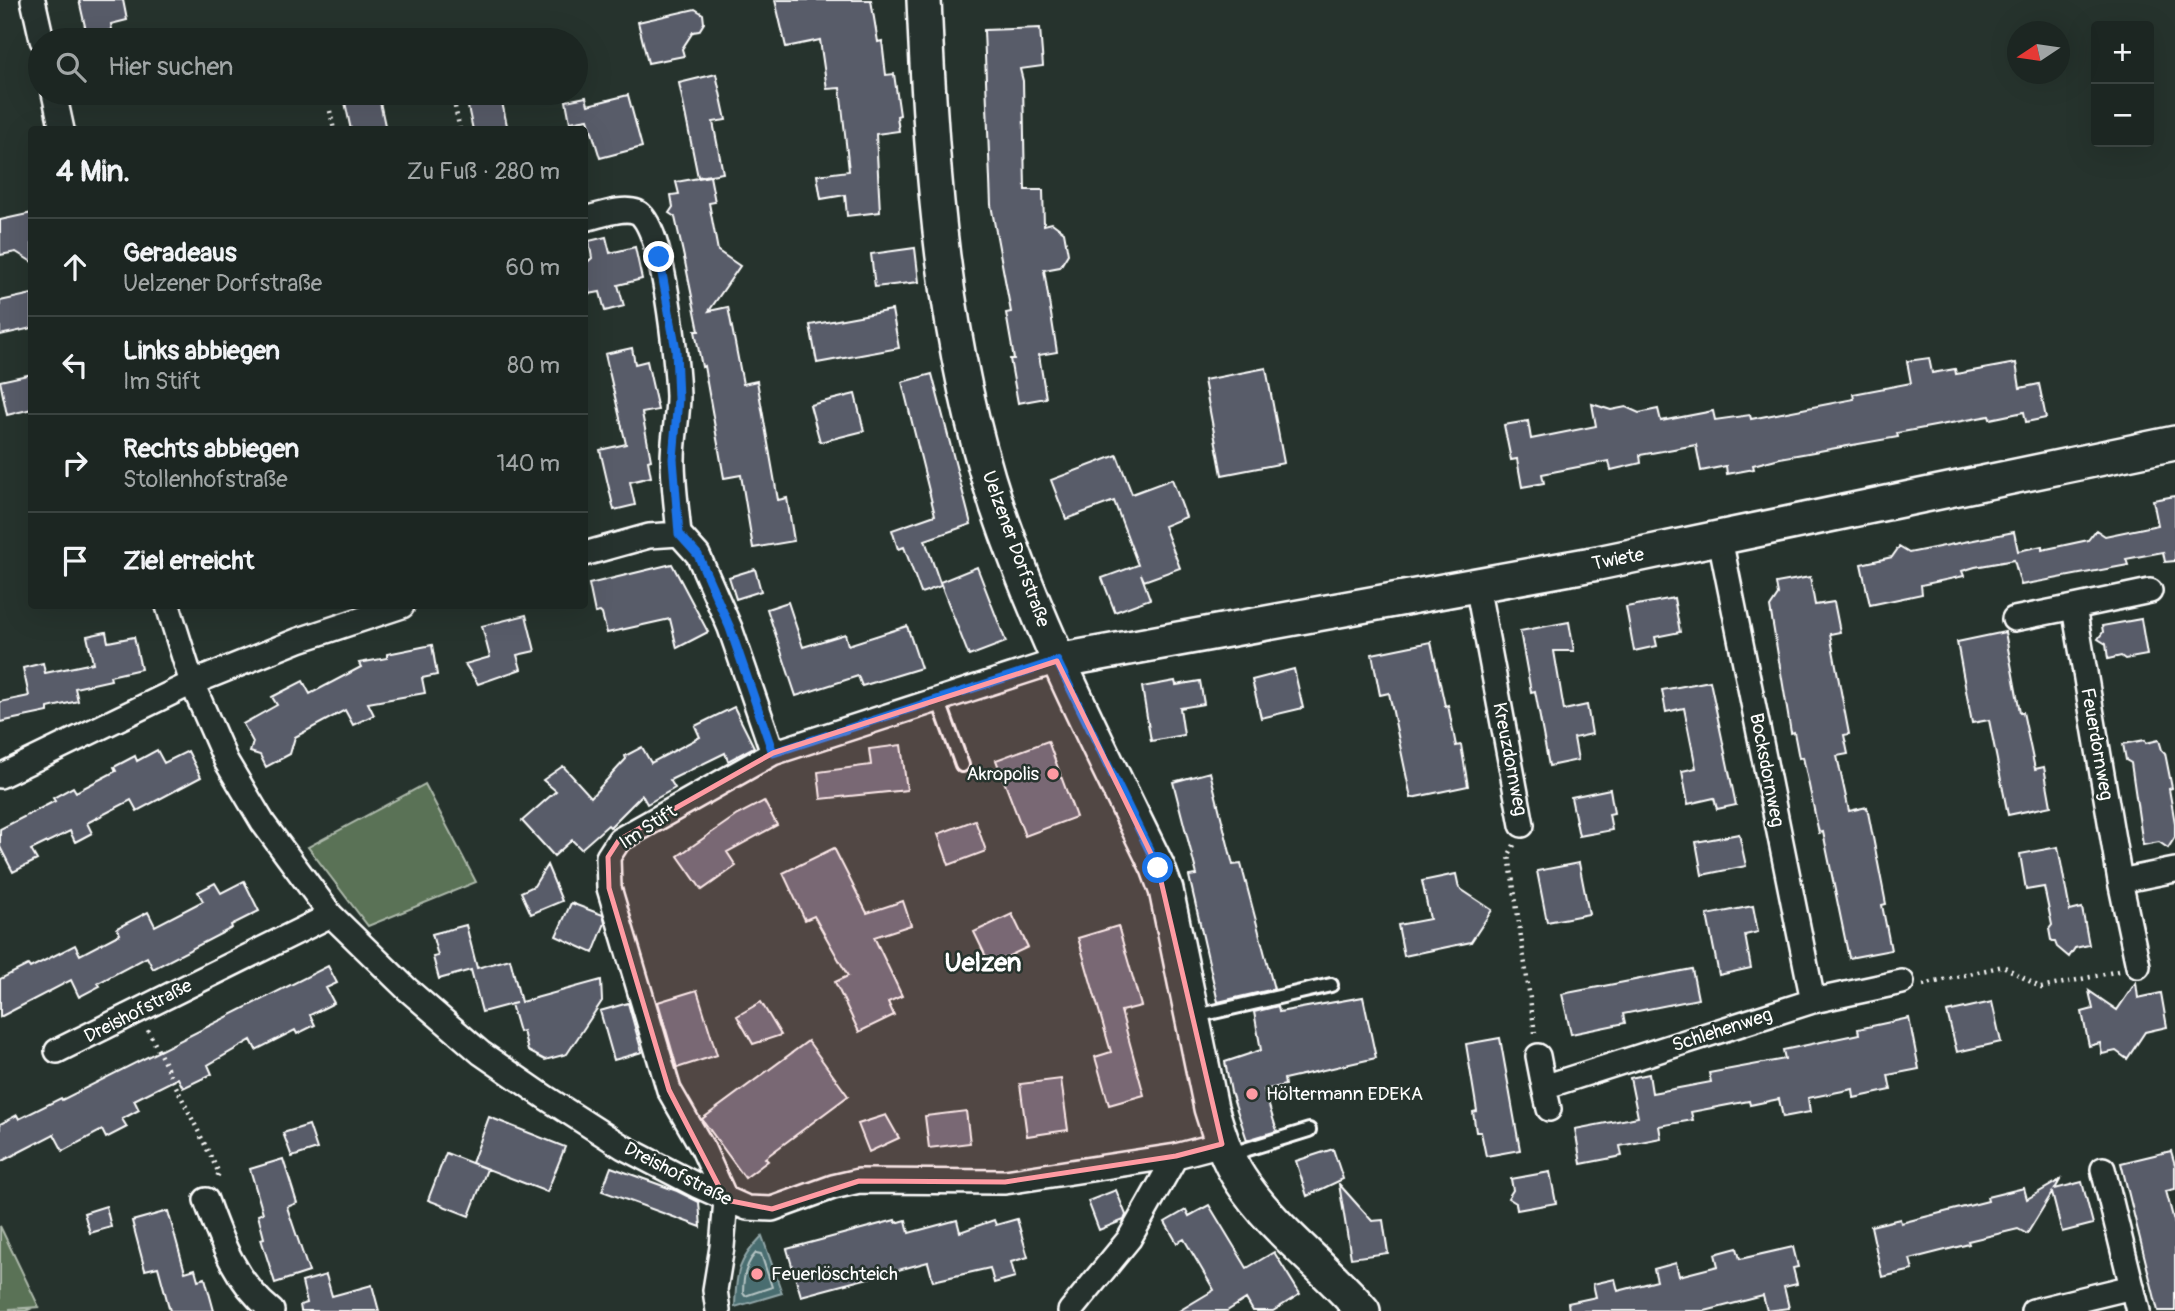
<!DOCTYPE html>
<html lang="de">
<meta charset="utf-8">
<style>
body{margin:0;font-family:Pangolin,sans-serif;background:#252e2a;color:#f1f3f6}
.controls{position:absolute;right:21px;top:21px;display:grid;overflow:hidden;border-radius:7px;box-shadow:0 7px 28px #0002}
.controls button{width:63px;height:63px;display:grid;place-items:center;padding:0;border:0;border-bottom:2px solid #3a4340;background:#1c2622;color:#f1f3f6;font:35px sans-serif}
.compass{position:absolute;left:2007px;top:21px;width:63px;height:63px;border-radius:50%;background:#1c2622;box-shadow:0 7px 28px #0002;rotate:257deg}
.stop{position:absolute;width:21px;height:21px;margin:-16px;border:5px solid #1a73e8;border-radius:50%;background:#fff}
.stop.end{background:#1a73e8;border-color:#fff;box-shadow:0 2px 7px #0008}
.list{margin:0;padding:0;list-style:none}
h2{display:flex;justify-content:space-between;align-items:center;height:91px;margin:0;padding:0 28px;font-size:30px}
h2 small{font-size:23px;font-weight:400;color:#a0a5a5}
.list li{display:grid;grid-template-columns:46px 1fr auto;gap:21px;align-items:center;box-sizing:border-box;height:98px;padding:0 28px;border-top:2px solid #3a4340}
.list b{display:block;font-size:26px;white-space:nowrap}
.list p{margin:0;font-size:23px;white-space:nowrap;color:#a0a5a5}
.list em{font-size:23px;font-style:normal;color:#a0a5a5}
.icon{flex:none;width:38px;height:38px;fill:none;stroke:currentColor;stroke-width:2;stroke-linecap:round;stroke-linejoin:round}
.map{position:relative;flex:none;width:2175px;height:1311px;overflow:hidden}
.search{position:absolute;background:#1c2622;box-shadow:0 7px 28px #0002;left:28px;top:28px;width:560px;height:77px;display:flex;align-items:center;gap:18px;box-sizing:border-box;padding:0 24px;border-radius:38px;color:#a0a5a5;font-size:26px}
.panel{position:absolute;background:#1c2622;box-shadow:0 7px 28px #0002;left:28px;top:126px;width:560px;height:483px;border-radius:7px}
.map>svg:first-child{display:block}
</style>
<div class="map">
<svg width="2175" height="1311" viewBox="0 0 2175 1311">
<rect width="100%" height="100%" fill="#26332d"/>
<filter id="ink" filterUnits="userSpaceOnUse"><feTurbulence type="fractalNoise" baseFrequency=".0143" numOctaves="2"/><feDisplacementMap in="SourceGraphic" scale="14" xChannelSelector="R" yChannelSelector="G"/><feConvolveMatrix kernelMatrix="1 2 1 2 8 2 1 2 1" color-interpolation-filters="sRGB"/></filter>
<g filter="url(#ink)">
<path fill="#5a7256" stroke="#acb8aa" stroke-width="2" d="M425,784L476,882L368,926L308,847Z
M0,1226L39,1307L9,1309L32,1308L26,1311H0Z"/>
<path fill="#496d6f" stroke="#92a7a9" stroke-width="2" d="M762,1236L782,1293L735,1307C736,1272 738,1261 762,1236Z"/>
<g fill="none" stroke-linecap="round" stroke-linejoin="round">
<path stroke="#b6c5c5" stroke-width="2" d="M756,1253L761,1254L772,1287L745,1296L743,1293C743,1279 746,1263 756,1253Z"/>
</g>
<path fill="#595c69" stroke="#fff" stroke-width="2" d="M79,0H123L127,20L111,24L112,30L87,35Z
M775,0H871L878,42L882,41L886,75L894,74L900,115L897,116L899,131L876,134L880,212L847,216L845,195L821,199L817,175L849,171L840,88L827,89L820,40L786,47Z
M695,9L703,14L704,23L699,31L693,32L682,49L684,56L648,63L638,22Z
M1040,28L1043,66L1020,69L1023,81L1025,190H1043L1044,225L1052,223L1064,232L1068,254L1060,267L1044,270L1057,352L1039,355L1046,398L1018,403L1010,359H1014L1006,313L1011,312L991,205L984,30Z
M716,74L726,120L713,122L723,173L698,177L679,83Z
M343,93H378L386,130H351Z
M465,93H500L508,130H473Z
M628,95L642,147L600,158L588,119L570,122L566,101L586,97L588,105Z
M710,176L715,202L709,203L718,251L740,266L709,311L728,307L743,384L757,381L778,500L787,498L794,541L753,548L741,475L724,478L704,366L702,367L695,331H699L685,262L675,217L669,213L673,207L671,195L679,194L676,182Z
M32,213V262L16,252L0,255V220Z
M606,237L610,253L635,247L642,279L618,285L624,306L605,311L600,292L589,294L584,265L592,258L589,241Z
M915,248L919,282L875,287L871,254Z
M32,294V328L0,335V301Z
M892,310L899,348L817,363L810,325Z
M632,348L635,364L647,361L658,410L642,413L651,460L648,461L651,477L630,482L635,505L614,510L600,450L626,444L605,354Z
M1929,358L1932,373L1955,369L1956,374L2016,363L2020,388L2039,384L2046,418L2026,422L2024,412L1990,419L1989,416L1897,433L1898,437L1780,458L1753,465L1754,469L1727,474L1726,466L1701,471L1696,445L1640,455L1641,463L1611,470L1609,461L1542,474L1544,483L1522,487L1517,459L1511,460L1504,425L1528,421L1531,439L1596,426L1592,404L1611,410L1626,407L1639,413L1658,409L1661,421L1713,411L1715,420L1750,415L1751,419L1854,399L1853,394L1911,383L1907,361Z
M1266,368L1284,463L1222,475L1204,380Z
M32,374V409L7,415L0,381Z
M932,374L971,524L925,540L941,586L921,593L904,547L898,549L892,530L935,515L902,382Z
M855,394L864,431L820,442L810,405Z
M1117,455L1132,494L1172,479L1186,517L1164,526L1180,568L1144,581L1141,574L1150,599L1115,612L1102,578L1138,565L1114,501L1066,519L1051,480Z
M2175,496V561L2165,562L2163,552L2126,559L2128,565L2021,585L2014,560L1975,567L1962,571L1964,576L1921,585L1922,594L1870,605L1861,564L1892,557L1899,547L1909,553L2014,532L2018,551L2042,546V550L2088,540L2096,530L2105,536L2158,525L2153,500Z
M672,564L708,632L677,648L670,619L607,633L602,614L600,612L595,613L589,584Z
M977,567L1006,642L969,656L940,582Z
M755,569L761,591L736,599L729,577Z
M1810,577L1815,605L1834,602L1840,632L1830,634L1849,734L1844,735L1848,754L1837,756L1849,811L1867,807L1886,904L1882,905L1891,950L1849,958L1823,832L1819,833L1803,757L1799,758L1794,732L1791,733L1770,607L1778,595L1776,583Z
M1674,598L1680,632L1655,637L1657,646L1634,651L1626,607Z
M788,602L803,647L845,634L848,645L907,626L921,668L862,686L858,676L796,696L767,609Z
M526,615L535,651L517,655L521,669L478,684L465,664L490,657L482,626Z
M2141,619L2147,655L2125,659L2121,656L2108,659L2106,644L2098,639L2103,632L2102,626Z
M1569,622L1574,651H1554L1564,710L1587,705L1592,734L1574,738L1578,760L1549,766L1535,691L1531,692L1520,631Z
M106,632L108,642L134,637L141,669L110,676L111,680L75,688L78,701L48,708V712L0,722V702L29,696L23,668L43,663L45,673L93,663L87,636Z
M2005,632L2020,712H2023L2035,769L2044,767L2051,806L2008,815L1989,720L1972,723L1957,642Z
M1431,642L1445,706L1448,705L1456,746L1461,745L1468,786L1411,798L1389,693L1380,695L1372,654Z
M432,645L437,675L422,678L425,693L368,703L374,715L353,725L345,710L295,737L290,754L266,767L260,755L250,752L253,742L243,724L277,705L272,697L303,681L310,694L361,667L359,663L387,658V654Z
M1294,669L1303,708L1261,718L1252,680Z
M1175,681L1176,685L1200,681L1204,704L1180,708L1184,735L1151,741L1142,687Z
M1710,681L1736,805L1717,809L1714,798L1688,804L1682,771L1696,768L1684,708L1666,712L1662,690Z
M734,707L754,747L728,761L725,753L670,780L675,788L647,804L642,795L610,827L608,825L581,849L572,840L554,856L522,821L556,791L543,780L563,766L591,797L626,759L625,756L642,747L651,763L700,737L695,726Z
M2145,740L2146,743L2159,740L2162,750L2165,753L2172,788L2169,789L2175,823V837L2168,848L2159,842L2143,845L2131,763L2126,760L2123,744Z
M1048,741L1076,817L1025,836L996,760Z
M901,745L907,790L821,799L818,772L871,765L869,749Z
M157,750L164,763L188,751L201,777L137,811L131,800L87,823L92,833L75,842L70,831L31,850L37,860L13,872L0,847V829L55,801L53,798L73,787L76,792L116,771L114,767L135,756L137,761Z
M1210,772L1233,865L1241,864L1274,989L1218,1002L1189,876L1197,875L1173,782Z
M1610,789L1614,813L1609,814L1612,830L1579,836L1571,797Z
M764,801L777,825L727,852L736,866L702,890L678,856L737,815Z
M975,820L986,851L949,865L938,834Z
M1739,834L1746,866L1702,875L1696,842Z
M2058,847L2070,911L2082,908L2089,945L2075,948L2069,957L2057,947L2055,942L2051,940L2049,929L2052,925L2044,887L2026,890L2020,854Z
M834,848L867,913L903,901L911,925L874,937L902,996L888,1002L894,1015L859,1032L835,982L848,976L814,916L805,920L783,873Z
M1579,863L1589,914L1547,922L1537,871Z
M547,865L562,901L531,914L521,892L534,886Z
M1456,874L1459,888L1492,910L1471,942L1404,956L1398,925L1430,919L1422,881Z
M244,881L259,911L231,925L232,928L153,969L147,957L98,983L100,986L79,997L71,980L0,1017V979L28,965L30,968L75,945L80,955L120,934L117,928L148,912L155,926L203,901L198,892L215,883L221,893Z
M571,903L603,915L605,923L593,953L556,936Z
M1753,906L1758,932L1745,935L1751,968L1719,975L1707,915Z
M1012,914L1028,947L990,965L974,932Z
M466,925L477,968L510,959L521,1002L601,980L602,1001L567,1054L545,1060L528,1051L523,1031L519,1032L511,1004L516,1003L482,1012L471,970L439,979L433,957L438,956L432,934Z
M1118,926L1141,1006L1121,1011L1144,1095L1109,1105L1095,1057L1111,1052L1078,938Z
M328,966L337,983L326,988L334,1003L310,1015L315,1025L297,1034L295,1030L256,1050L251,1040L208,1065L212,1074L183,1088L178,1078L134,1100L139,1110L122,1119L127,1127L106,1138L102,1130L63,1151L54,1134L0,1162V1124L17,1115L19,1119L61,1098L62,1100Z
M1692,969L1698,999L1623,1014L1625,1023L1571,1034L1562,994Z
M2136,982L2138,998L2161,993L2167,1027L2145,1032L2127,1059L2116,1051L2102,1054L2100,1043L2089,1046L2082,1012L2093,1009L2089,991L2117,1010Z
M697,990L717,1055L677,1068L658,1002Z
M1363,997L1376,1058L1284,1079L1285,1085L1264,1090L1277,1131L1247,1140L1231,1092L1225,1062L1261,1050L1254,1012L1278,1006L1279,1012Z
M761,1002L781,1035L753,1044L737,1016Z
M1992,1002L2001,1042L1957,1052L1947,1012Z
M628,1003L642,1052L614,1060L600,1011Z
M1909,1018L1919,1069L1888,1075L1891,1090L1854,1098L1853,1089L1808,1098L1810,1112L1783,1117L1779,1099L1750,1105L1749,1101L1691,1112L1693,1120L1659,1126L1661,1138L1620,1146L1622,1156L1581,1164L1575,1129L1638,1117L1630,1078L1649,1074L1652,1093L1711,1082L1709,1073L1785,1059L1783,1050L1859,1034L1858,1029Z
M1500,1038L1520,1150L1486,1156L1481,1132H1476L1473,1112L1477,1111L1466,1044Z
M808,1041L848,1096L765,1158L768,1161L745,1178L702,1119Z
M1061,1079L1068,1130L1027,1136L1020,1084Z
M966,1111L970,1143L929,1148L925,1116Z
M886,1115L899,1138L869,1152L858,1124Z
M489,1117L565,1147L547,1192L472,1163Z
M309,1125L317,1149L292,1157L283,1133Z
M1333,1149L1343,1179L1307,1196L1296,1161Z
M2171,1151L2175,1165V1189L2166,1191L2175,1225V1311H2158L2121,1163Z
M446,1153L487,1169L469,1216L428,1200Z
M283,1159L297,1203L287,1207L309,1272L275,1283L261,1239L264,1238L258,1215L263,1213L250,1169Z
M611,1167L677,1191L699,1202L701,1227L602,1191Z
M1550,1172L1556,1203L1517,1210L1516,1203L1508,1198L1513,1190L1511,1179Z
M2060,1180L2055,1189L2082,1182L2093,1224L2062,1232L2052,1193L2027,1234L2018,1229L1968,1241L1969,1244L1910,1259L1913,1270L1882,1277L1871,1226L1900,1219L1901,1223L1988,1201L1987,1197L2024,1188L2027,1199Z
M1339,1184L1372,1221L1383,1220L1388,1253L1351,1258Z
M1116,1190L1126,1215L1124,1220L1099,1230L1088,1201Z
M1209,1205L1247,1268L1274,1252L1300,1294L1273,1311H1253L1246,1299L1227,1311H1179L1214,1290L1184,1239L1177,1243L1165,1222L1186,1210L1189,1216Z
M106,1206L111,1227L90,1233L84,1213Z
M168,1211L185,1272L195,1269L198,1280L205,1278L214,1311H170L158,1267L145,1270L132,1221Z
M1017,1219L1028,1257L1011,1262L1015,1277L994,1283L990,1268L933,1281L928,1262L801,1296L787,1249L895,1220L896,1223L906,1220L909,1233L957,1220L960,1232L994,1220L996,1225Z
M1793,1247L1798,1267L1793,1268L1797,1284L1784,1287L1789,1308L1767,1311L1763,1296L1705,1311H1569L1568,1303L1596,1297L1593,1284L1615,1279L1618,1291L1657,1281L1654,1269L1676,1263L1679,1276L1718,1266L1715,1254L1737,1248L1740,1259Z
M326,1275L332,1296L372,1285L379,1311H301L300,1305L307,1303L302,1282Z"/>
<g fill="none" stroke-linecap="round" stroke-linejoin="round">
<defs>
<path id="lane" d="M938,699L962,765
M1192,1017L1331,985
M1228,1155L1309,1130"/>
<path id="street" d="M33,0L42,40
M54,93L62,130
M584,219C599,216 622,206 637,212C664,224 677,365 678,396C678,417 673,438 673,460C673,484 677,510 679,534
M1720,539L1813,1001
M584,554L649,536L679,534L698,555L730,628L773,753
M1477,585L1522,825
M2150,591L2074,607L2120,881L2175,870
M168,606L192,683L226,761L263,823L331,915L407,989L481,1053L545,1097L623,1147L698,1186L747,1208L772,1209L833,1187L859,1181L1005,1182L1176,1156L1222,1144
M2014,619L2074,607
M0,776L192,683L299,640L402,606
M2120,881L2138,966
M57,1051L331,915
M1538,1056L1544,1087L1813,1001L1902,982
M1544,1087L1549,1109
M206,1200C221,1242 236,1282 272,1311
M2132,1287L2138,1311
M718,1311L715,1290L722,1247L726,1200L703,1149L669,1090L609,888L608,857L619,840L773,753L1057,661
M1070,1311L1129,1239L1176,1156
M2033,1311L2132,1287L2103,1169"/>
<path id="secondary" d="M924,0C931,170 943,343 997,506C1040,632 1100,749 1158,868L1166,890L1211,1108C1219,1133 1226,1158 1240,1179C1273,1230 1324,1265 1363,1311
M1057,661L1598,563L2175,443"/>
</defs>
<use href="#lane" stroke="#fff" stroke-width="18"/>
<use href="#street" stroke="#fff" stroke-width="28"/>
<use href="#secondary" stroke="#fff" stroke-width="38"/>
<path stroke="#fff" stroke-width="4.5" stroke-dasharray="2 5" stroke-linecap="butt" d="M452,93L460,130
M330,111L334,130
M1514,845L1509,855L1535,1033
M1923,985L2003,966L2041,988L2118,971
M148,1030L217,1169L219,1173L216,1179"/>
<use href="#lane" stroke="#26332d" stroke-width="12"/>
<use href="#street" stroke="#26332d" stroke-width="23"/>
<use href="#secondary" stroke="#26332d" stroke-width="33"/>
</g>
</g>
<g fill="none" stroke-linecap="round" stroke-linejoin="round" filter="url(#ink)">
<path stroke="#1a73e8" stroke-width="9" d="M659,257L676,350L678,399L673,459L679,534L698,555L730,628L773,753L1057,661L1158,868"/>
</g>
<path fill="#ff9aa2" fill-opacity="0.2" stroke="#ff9aa2" stroke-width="5" stroke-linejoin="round" d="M1057,661L1158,868L1222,1144L1176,1156L1005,1182L859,1181L772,1209L726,1200L669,1090L609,888L608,857L619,840L773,753Z"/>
<g fill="#ff9aa2" stroke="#26332d" stroke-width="2.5">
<circle cx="1053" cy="774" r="7"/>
<circle cx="1252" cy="1094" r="7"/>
<circle cx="757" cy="1274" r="7"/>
</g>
<g text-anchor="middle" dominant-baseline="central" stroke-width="5" stroke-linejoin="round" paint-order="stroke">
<g font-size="19" fill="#fff" stroke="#26332d">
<text transform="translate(1016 549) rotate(70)">Uelzener Dorfstraße</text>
<text transform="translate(1618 559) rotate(-11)">Twiete</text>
<text transform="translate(2097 744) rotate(80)">Feuerdornweg</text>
<text transform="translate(1510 759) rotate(79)">Kreuzdornweg</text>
<text transform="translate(1767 770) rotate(79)">Bocksdornweg</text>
<text transform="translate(648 827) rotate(-33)">Im Stift</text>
<text transform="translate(138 1011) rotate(-27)">Dreishofstraße</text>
<text transform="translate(1722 1030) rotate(-18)">Schlehenweg</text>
<text transform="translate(678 1174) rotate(27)">Dreishofstraße</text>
</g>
<g font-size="19" fill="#fff" stroke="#26332d" text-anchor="start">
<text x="1039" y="774" text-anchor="end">Akropolis</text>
<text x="1266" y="1094">Höltermann EDEKA</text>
<text x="771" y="1274">Feuerlöschteich</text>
</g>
<g font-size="26" font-weight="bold" fill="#fff" stroke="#26332d">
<text x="983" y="963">Uelzen</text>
</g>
</g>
</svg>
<div class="controls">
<button>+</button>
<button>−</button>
</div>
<svg class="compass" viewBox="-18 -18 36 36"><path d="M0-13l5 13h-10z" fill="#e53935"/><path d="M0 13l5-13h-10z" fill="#a0a5a5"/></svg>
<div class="stop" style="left:1158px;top:868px"></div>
<div class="stop end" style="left:659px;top:257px"></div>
<div class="search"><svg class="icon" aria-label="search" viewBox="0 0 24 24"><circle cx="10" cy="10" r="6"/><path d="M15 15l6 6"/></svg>Hier suchen</div>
<section class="panel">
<h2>4 Min.<small>Zu Fuß · 280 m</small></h2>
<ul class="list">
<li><svg class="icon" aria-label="ahead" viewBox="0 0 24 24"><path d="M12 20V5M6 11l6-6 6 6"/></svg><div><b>Geradeaus</b><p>Uelzener Dorfstraße</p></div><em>60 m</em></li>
<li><svg class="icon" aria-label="left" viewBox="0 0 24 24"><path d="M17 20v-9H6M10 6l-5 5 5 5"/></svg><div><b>Links abbiegen</b><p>Im Stift</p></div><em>80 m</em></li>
<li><svg class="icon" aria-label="right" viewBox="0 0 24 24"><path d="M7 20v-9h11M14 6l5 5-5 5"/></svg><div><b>Rechts abbiegen</b><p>Stollenhofstraße</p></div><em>140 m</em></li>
<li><svg class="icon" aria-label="arrive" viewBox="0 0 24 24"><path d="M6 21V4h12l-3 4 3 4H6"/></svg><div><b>Ziel erreicht</b></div></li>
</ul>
</section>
</div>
